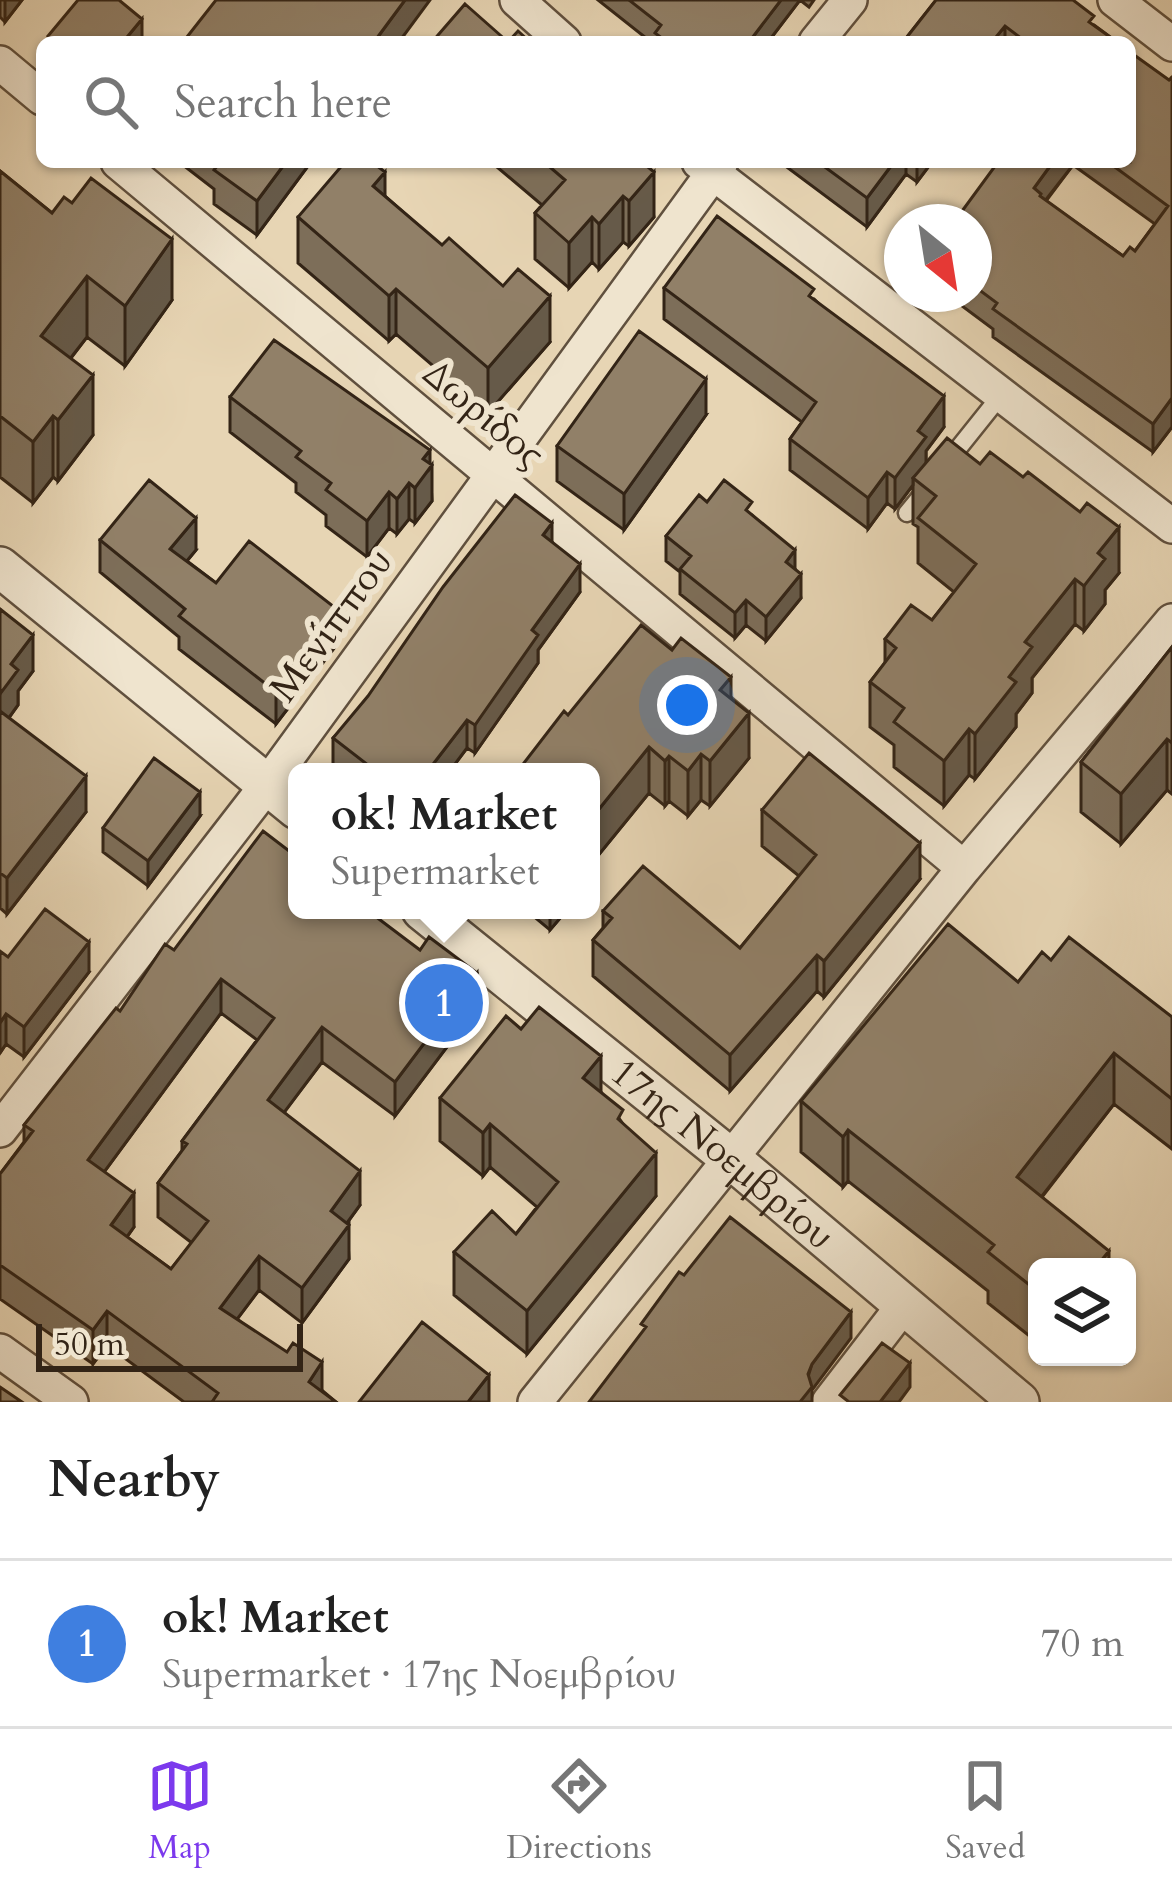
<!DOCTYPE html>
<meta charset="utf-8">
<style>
body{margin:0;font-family:Cardo,serif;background:#f6f6f6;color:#222}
.controls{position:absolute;right:36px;bottom:36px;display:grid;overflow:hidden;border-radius:18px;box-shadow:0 3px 9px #0004}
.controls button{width:108px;height:108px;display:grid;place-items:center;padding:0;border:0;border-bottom:3px solid #e0e0e0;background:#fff;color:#222;font:60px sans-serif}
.compass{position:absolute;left:884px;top:204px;width:108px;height:108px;border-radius:50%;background:#fff;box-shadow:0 3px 9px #0004;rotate:150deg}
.scale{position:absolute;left:36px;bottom:30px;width:267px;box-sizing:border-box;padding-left:12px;border:6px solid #332416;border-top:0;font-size:33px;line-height:42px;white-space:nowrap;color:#332416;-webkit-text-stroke:9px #efe4ce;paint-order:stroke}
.you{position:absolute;left:687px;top:705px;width:42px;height:42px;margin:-30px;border:9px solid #fff;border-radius:50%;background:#1a73e8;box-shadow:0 0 0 18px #1a73e833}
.badge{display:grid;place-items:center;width:78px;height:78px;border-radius:50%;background:#7c3aed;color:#fff;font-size:39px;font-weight:700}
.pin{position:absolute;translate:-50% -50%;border:6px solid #fff;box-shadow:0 3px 12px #0006}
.popup{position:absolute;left:288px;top:763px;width:312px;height:156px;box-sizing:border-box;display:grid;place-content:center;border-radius:18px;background:#fff;filter:drop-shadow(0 3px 9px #0005);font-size:39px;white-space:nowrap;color:#767676}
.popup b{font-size:45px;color:#222}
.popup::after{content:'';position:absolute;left:50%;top:100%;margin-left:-24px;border:24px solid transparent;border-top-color:#fff}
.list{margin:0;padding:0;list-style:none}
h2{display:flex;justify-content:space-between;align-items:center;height:156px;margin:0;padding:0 48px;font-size:51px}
h2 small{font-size:39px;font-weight:400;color:#767676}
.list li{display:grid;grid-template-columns:78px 1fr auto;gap:36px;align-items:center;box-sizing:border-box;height:168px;padding:0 48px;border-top:3px solid #e0e0e0}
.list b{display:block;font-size:45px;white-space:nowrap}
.list p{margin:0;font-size:39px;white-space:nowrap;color:#767676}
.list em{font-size:39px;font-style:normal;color:#767676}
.icon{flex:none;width:66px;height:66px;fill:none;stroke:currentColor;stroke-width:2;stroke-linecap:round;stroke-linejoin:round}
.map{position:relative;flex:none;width:1172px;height:1402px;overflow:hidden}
.search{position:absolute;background:#fff;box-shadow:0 3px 9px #0004;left:36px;right:36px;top:36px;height:132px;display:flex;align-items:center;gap:30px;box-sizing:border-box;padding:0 42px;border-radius:18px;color:#767676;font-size:45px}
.sheet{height:324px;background:#fff}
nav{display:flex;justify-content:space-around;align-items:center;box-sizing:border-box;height:168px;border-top:3px solid #e0e0e0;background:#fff;font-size:33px;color:#767676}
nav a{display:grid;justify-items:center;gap:6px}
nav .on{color:#7c3aed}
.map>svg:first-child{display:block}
</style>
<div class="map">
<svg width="1172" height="1402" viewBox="0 0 1172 1402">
<rect width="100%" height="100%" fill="#e7d5b4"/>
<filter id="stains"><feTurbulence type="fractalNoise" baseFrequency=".00167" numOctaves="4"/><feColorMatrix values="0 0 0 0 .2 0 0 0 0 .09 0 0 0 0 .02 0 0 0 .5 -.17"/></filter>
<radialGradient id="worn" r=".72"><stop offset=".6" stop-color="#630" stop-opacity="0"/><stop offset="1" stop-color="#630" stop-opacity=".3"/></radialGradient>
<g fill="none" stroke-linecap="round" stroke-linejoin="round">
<defs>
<path id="service" d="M945,465L1001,395
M907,513L926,490"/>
<path id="minor" d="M517,0L564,42
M1115,0L1172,44
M816,42L850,0
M0,63L42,98
M118,162L964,868
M699,162L1172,526
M0,1130L267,785L721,162
M0,1351L71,1402
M535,1402L964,868L1172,621
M829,1402L903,1306"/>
<g id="tertiary">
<path d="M0,567L297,809"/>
<path id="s1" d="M422,910L730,1158L1019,1402"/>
</g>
</defs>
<use href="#service" stroke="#60503e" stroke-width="21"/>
<use href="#minor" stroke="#60503e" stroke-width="38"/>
<use href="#tertiary" stroke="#60503e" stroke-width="44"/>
<use href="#service" stroke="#efe4ce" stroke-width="16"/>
<use href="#minor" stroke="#efe4ce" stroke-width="33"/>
<use href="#tertiary" stroke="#efe4ce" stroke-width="39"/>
</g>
<path fill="#7d6e59" stroke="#332416" stroke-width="3" fill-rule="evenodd" d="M0,0H22L5,22L0,17Z
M598,0H814L809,7L800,0L768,42H651Z
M936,0L1094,25L1117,42H903Z
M1172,77V427L1153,452L993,337V329L946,294H974V222L998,162H1130ZM1073,165L1155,224L1135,251L1123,256L1046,201Z
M179,162H311L257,235L214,204V189Z
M491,162H642L654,217L629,246L623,242L599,269L592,262L569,288L535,259V213L542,205Z
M780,162H932L917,182L906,174L867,227Z
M0,171L52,213L172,300L125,366L87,337L71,358L93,435L58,481L53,477L33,503L0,477Z
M385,196L550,342L488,413L396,334L389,341L298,263V217Z
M664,288L814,299L944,427L926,451V463L1119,573L1105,590V604L1084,631L1075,624L1032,678V693L1016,714V727L975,779L969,775L944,806L894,767V745L870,727V682L885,663V639L932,620L954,592L918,563V527L913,524V485L895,509L887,503L868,529L790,470V439L802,422L664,319Z
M230,397L430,464L432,501L415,523L409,519L397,534L389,528L367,557L326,526V515L296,492V483L230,432Z
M706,415L624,530L557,481V446Z
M707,502L752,515L795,569L801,598L766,641L746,625L735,638L680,594V572L666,561V536Z
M100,540L196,550L187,561L216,583L338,643L276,724L179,649V637L100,572Z
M552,542L580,592L538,650V663L475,753L467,748L449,772H340L333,766V738Z
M0,609L33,671L18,691V705L9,718L86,812L7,914L0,908Z
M1172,647V794L1167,790L1121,844L1081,812V762Z
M731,698L749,758L710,806L701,800L688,816L669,801L665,806L649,793L596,858V874L591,880V772L568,715Z
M762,810L920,879L824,997L817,991L730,1091L593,976V940L603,928V911L740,948L799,876L762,846Z
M200,816L148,886L103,852V828Z
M526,910H567L550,930Z
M174,950L477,1007L395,1116L322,1062L284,1112L360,1205L347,1223L349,1259L302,1323L259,1290L237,1319L336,1402H184L107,1345L93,1364L0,1299V1174L24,1142V1125ZM221,1013L257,1040L182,1141V1151L158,1183V1217L192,1243L171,1269L127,1237L134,1227L104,1172Z
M8,957L89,972L24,1057L6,1044L0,1053Z
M1051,960L1172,1017V1149L1114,1104L1042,1197L1109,1267H1037V1342L988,1303V1291L848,1181L843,1187L801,1152V1101L1018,982Z
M601,1092L623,1124L656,1196L527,1354L454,1295V1252L516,1234L537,1207L490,1167L483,1176L440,1141V1098Z"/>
<path fill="#665a49" stroke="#332416" stroke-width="3" d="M5,0H22L5,22Z
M405,0H430L399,42H374Z
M781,0H800L768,42H752V38Z
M142,19V42H123Z
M1005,26V42H992Z
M286,162H311L257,235V201Z
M894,162H906V174L867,227V198Z
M917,162H932L917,182Z
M1053,162H1073V165L1041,206L1034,188Z
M385,172V218L373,186Z
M654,172V217L629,246V201Z
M623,196V242L599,269V224Z
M592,217V262L569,288V243Z
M172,239V300L125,366V306Z
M87,276V337L41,396V336Z
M396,289V334L389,341V296Z
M550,296V342L488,413V368Z
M93,375V435L58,481V420Z
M706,379V415L624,530V494Z
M944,396V427L926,451V468L913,478V485L895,509V478L918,431Z
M1172,398V427L1153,452V424Z
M53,416V477L33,503V442Z
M430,450V468L432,465V501L415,523V488L423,459Z
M887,472V503L868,529V498Z
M409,483V519L397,534V499Z
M389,492V528L367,557V521Z
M196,518V550L170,581V549Z
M552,523V552L543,535Z
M1119,527V573L1105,590V604L1084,631V586L1098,553Z
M795,550V574L786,562Z
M580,564V592L538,650V663L475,753V725L532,630Z
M801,574V598L766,641V617Z
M1075,579V624L1032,678V693L1016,714V727L975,779V734L1009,677L1025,642Z
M746,600V625L735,638V613Z
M338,610V643L276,724V692Z
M33,635V671L18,691V705L0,730V694L11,664Z
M731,677V723L720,690Z
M749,713V758L710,806V761Z
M467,720V748L449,772H427Z
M969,729V775L944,806V761Z
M1167,739V790L1121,844V794Z
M649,747V793L596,858V874L591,880V819Z
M701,754V800L688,816V771Z
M669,756V801L665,806V761Z
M86,776V812L7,914V878Z
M200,792V816L148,886V861Z
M920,843V879L824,997V961Z
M550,910H567L550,930Z
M89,942V972L24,1057V1027Z
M817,955V991L730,1091V1055Z
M477,973V1007L395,1116V1082Z
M221,979V1013L88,1194V1160Z
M6,1014V1044L0,1053V1023Z
M322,1027V1062L268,1134V1100Z
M1114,1053V1104L1017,1228V1177Z
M601,1056V1099L583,1078Z
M490,1124V1167L483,1176V1133Z
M848,1130V1181L843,1187V1137Z
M656,1153V1196L527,1354V1311Z
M360,1171V1205L331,1245V1211Z
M134,1193V1227L111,1259V1225Z
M349,1225V1259L302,1323V1288Z
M1109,1251V1267H1096Z
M259,1256V1290L220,1342V1308Z
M107,1311V1345L93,1364V1330Z
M851,1312V1338L812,1390V1402H800L812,1364Z
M322,1362V1396L309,1382Z
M910,1363V1387L899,1402H880Z
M489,1375V1402H468Z"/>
<path fill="#918068" stroke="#332416" stroke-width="3" fill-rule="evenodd" d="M78,0H119L142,19L123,42H56L48,36Z
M216,0H405L374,42H183Z
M629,0H781L752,38L757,42H667L655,33L661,25Z
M936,0H1073L1094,16L1089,22L1117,42H1026L1005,26L992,42H903Z
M465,4L508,42L518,31L530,42H432Z
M1130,52L1169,80L1172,77V398L1153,424L993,309L997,303L974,286V222H954L998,162H1053L1034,188L1041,194L1040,196L1123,256L1130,247L1135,251L1168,206L1108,162H1130Z
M220,162H286L257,201L214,170Z
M345,162H372L385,172L373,186L442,245L449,238L503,286L518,269L550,296L488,368L396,289L389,296L298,217Z
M544,162H642L654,172L629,201L623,196L599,224L592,217L569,243L535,213L565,180Z
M818,162H894L867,198Z
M0,171L52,213L64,197L72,203L91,178L172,239L125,306L87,276L41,336L93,375L58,420L53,416L33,442L0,416Z
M717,216L814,289L809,296L944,396L918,431L926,437L895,478L887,472L868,498L790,439L816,402L664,288Z
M639,331L706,379L624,494L557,446Z
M274,340L430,450L423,459L432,465L415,488L409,483L397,499L389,492L367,521L326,490L331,483L296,457L301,451L230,397Z
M947,438L980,464L990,452L1023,477L1028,472L1080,512L1087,503L1119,527L1098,553L1105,559L1084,586L1075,579L1025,642L1032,647L1009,677L1016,682L975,734L969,729L944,761L894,722L904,708L870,682L896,648L885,639L911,605L932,620L976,564L918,518L936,496L913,478Z
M149,480L196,518L170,549L216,583L249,541L338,610L276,692L179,616L185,609L100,540Z
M724,480L752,502L746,510L795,550L786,562L801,574L766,617L746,600L735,613L680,569L691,556L666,536L699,495L707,502Z
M515,495L552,523L543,535L580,564L532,630L538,635L475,725L467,720L427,772H377L333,738L368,696L443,587Z
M0,609L33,635L11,664L18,670L0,694Z
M641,625L672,650L681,638L731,677L720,690L749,713L710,761L701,754L688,771L669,756L665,761L649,747L591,819V772H517L564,711L568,715Z
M1172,647V743L1167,739L1121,794L1081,762Z
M0,711L86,776L7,878L0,873Z
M809,753L920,843L824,961L817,955L730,1055L593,940L612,918L603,911L643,866L740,948L816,855L762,810Z
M154,758L200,792L148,861L103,828Z
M263,831L297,857V910H367L420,950L429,937L477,973L395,1082L322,1027L268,1100L360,1171L331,1211L349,1225L302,1288L259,1256L220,1308L287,1352L293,1343L322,1362L309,1382L336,1402H212L218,1393L107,1311L93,1330L0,1265V1174L33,1131L24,1125L116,1008L120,1011L165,944L174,950ZM221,979L274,1018L182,1141L187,1144L158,1183L208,1221L171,1269L111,1225L134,1193L88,1160Z
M45,909L89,942L24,1027L6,1014L0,1023V951L8,957Z
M948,924L1018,982L1042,952L1051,960L1069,937L1172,1017V1099L1114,1053L1017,1177L1109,1251L1096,1267H1037V1291L988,1252L994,1245L848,1130L843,1137L801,1101Z
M539,1007L601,1056L583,1078L623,1110L618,1119L656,1153L527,1311L454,1252L492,1211L516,1234L558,1182L490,1124L483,1133L440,1098L506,1016L521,1029Z
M730,1217L851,1312L812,1364L808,1374L812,1387L800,1402H589L646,1327L641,1324L679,1272L684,1275Z
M422,1322L489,1375L468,1402H359Z
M882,1343L910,1363L880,1402H849L840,1395Z
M0,1387L22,1402H0Z"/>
<g text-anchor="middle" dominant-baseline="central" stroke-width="12" stroke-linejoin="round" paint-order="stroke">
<g font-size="39" fill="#332416" stroke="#efe4ce">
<text transform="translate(484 414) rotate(40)">Δωρίδος</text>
<text transform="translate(331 625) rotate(-54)">Μενίππου</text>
<text stroke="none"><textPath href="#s1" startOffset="387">17ης Νοεμβρίου</textPath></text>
</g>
</g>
<rect width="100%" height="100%" filter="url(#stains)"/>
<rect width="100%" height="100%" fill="url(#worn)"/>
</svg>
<div class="controls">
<button><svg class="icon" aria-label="layers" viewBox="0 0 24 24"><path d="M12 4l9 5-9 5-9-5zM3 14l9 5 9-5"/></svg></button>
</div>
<svg class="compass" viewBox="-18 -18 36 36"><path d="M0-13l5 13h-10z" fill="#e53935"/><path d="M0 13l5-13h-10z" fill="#767676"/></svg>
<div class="scale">50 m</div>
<div class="you"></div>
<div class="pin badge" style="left:444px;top:1003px;background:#3f7fe0">1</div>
<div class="popup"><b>ok! Market</b>Supermarket</div>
<div class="search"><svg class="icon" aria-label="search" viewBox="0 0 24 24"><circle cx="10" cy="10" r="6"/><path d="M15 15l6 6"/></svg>Search here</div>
</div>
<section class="sheet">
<h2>Nearby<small></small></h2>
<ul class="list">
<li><span class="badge" style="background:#3f7fe0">1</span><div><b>ok! Market</b><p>Supermarket · 17ης Νοεμβρίου</p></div><em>70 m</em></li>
</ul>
</section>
<nav>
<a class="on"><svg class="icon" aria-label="map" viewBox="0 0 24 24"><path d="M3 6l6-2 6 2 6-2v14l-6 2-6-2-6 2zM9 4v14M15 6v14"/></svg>Map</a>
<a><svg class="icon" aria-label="directions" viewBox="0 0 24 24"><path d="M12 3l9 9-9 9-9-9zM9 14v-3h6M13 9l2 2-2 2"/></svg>Directions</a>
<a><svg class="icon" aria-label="saved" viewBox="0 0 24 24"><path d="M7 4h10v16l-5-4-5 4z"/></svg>Saved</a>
</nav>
